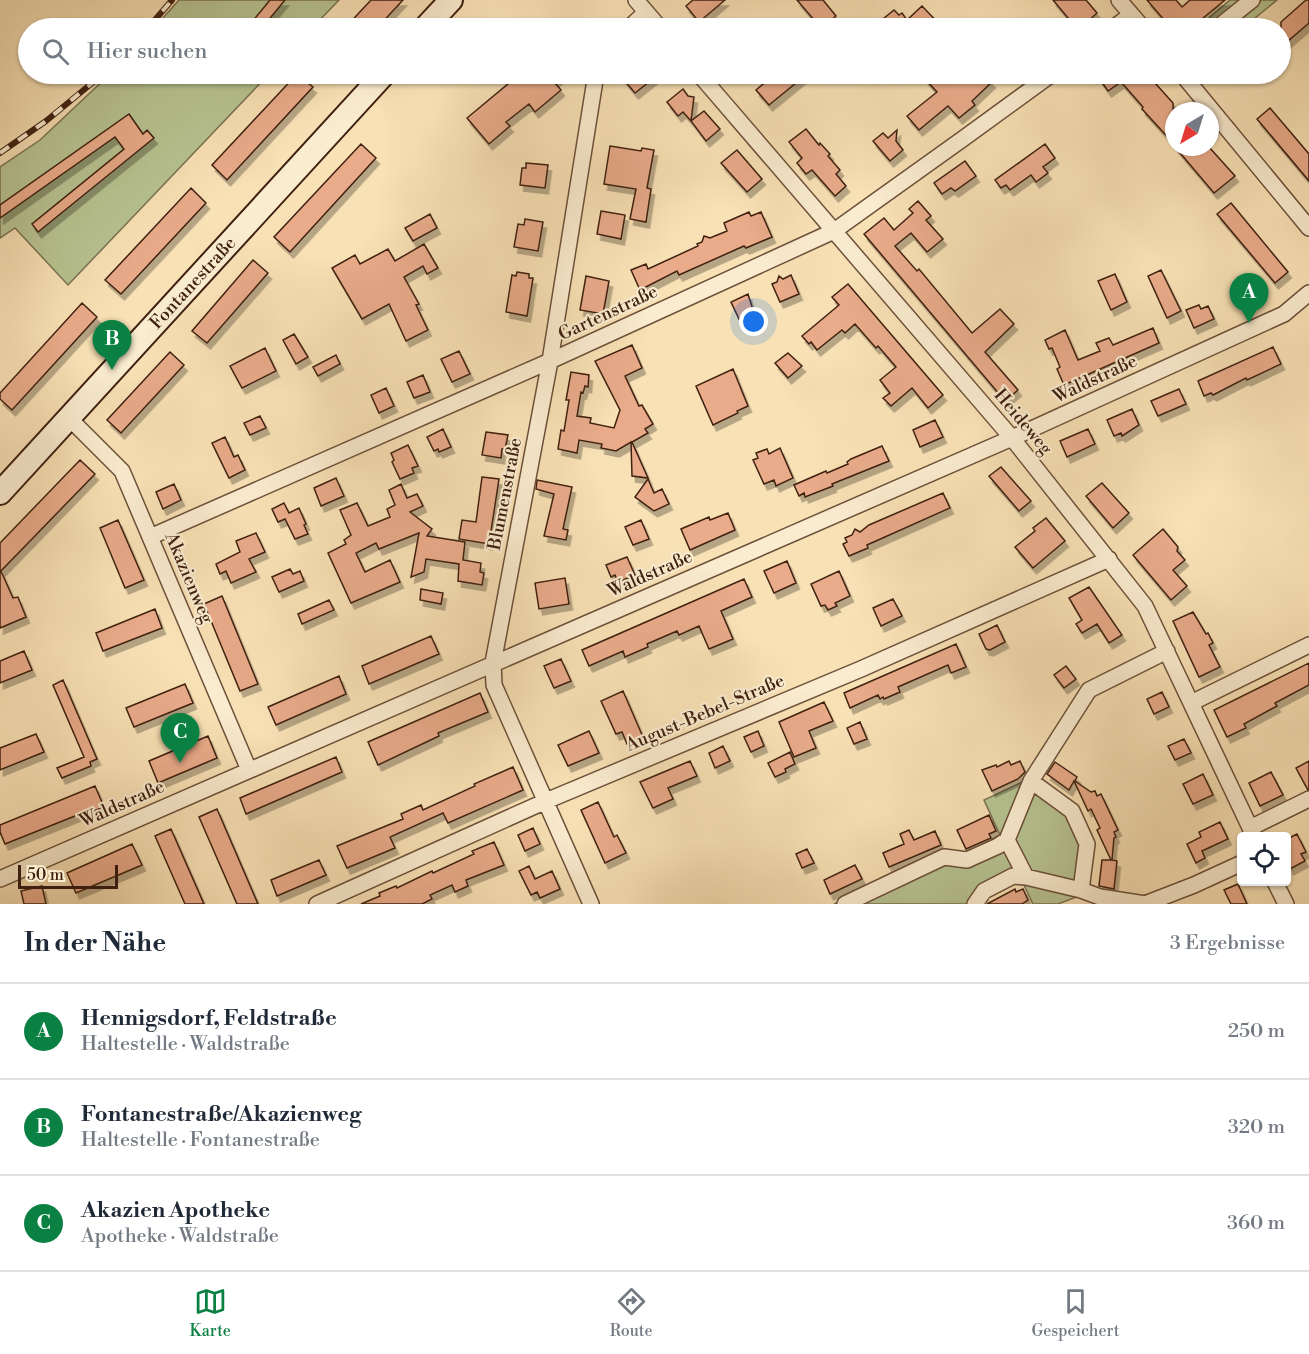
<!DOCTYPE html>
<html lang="de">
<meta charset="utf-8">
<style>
body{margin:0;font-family:"Libre Bodoni",serif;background:#f2f2f3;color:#1f2937}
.controls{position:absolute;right:18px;bottom:18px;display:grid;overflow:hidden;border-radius:6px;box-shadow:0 2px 4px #0004}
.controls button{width:54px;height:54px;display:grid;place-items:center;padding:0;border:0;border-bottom:2px solid #e0e1e3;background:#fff;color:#1f2937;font:30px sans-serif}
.compass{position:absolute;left:1165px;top:102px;width:54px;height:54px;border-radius:50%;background:#fff;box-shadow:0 2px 4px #0004;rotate:218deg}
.scale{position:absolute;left:18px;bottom:15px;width:100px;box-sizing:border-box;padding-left:6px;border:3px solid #3f2011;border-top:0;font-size:16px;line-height:21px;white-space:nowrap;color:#3f2011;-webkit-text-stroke:4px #faeccf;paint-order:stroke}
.you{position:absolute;left:754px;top:322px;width:21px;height:21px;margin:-15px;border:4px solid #fff;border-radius:50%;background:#1a73e8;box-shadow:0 0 0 9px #1a73e833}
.badge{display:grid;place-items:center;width:39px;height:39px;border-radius:50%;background:#0b8043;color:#fff;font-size:20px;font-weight:700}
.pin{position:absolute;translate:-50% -50px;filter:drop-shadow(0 2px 3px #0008)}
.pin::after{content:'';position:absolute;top:32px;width:21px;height:18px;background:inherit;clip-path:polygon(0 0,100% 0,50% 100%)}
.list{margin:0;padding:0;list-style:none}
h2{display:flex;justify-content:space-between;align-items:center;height:78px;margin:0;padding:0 24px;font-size:26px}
h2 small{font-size:20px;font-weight:400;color:#747a83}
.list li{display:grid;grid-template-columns:39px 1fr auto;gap:18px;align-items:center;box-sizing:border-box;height:96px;padding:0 24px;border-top:2px solid #e0e1e3}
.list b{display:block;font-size:22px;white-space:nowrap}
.list p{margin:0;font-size:20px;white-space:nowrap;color:#747a83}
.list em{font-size:20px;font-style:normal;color:#747a83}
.icon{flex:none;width:33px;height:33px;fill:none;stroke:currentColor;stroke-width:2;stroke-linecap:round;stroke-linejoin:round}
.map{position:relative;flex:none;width:1309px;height:904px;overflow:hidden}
.search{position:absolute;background:#fff;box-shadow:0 2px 4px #0004;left:18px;right:18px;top:18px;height:66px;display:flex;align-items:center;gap:15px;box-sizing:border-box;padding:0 21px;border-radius:33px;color:#747a83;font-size:22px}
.sheet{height:366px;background:#fff}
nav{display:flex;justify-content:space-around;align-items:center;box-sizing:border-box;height:84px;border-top:2px solid #e0e1e3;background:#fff;font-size:16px;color:#747a83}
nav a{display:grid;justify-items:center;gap:3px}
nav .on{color:#0b8043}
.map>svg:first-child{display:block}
</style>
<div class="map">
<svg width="1309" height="904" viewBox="0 0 1309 904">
<defs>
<filter id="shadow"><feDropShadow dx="3.5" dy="6" stdDeviation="0" flood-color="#0004"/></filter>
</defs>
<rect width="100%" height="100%" fill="#f8e1b5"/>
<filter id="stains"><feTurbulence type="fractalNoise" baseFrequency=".00333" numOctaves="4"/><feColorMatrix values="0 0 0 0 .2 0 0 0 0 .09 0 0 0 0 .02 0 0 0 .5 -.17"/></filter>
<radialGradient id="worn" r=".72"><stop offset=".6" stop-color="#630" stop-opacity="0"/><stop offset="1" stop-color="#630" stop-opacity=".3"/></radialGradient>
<path fill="#b7c492" stroke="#7b7252" stroke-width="1.5" d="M179,0H339L312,28H154Z
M1230,0H1277L1243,28H1197Z
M110,74H269L68,285L15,228L0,238V167L40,140Z
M1037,775L1077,806L1087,893L1058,904H1033L1022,881L988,895L983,904H834L941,852L966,854L1000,835L984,800Z"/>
<path fill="#e9ab8a" stroke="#3f2011" stroke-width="1.5" filter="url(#shadow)" d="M270,0H285L262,28H247Z
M371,0H403L377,28H345Z
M693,0H725L699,22L686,6Z
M797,0H823L836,16L821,28Z
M1053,0H1086L1097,13L1084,25L1079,19L1073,24Z
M1147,0H1176L1182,7L1190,0H1225L1191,28H1171Z
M1306,0H1309V23L1281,47V22Z
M922,6L943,28H872L894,10L899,15L902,13L907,20Z
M297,74L313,87L227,180L212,165Z
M520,74H564L554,82L561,90L535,112L529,104L506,122L510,126L489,144L467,118Z
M619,74H659L635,93Z
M775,74H807L769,105L756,90Z
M932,74H984L992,82L972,101L975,105L959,118L948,106L919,130L907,116L937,92L925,79Z
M1096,74H1147L1173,103L1174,144L1142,109L1143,107L1136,99L1121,82L1108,91Z
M683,89L688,96L694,97L691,121L683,112L678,116L667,102Z
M1270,108L1309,154V181L1257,119Z
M704,111L720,129L706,141L691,121Z
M129,114L143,134L147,130L154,138L38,232L32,224L124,149L115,137L0,218V205Z
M806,129L819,145L820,143L830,154L828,156L840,170L836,174L846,186L835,196L812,170L806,174L797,163L802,158L789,142Z
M897,130L896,141L903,150L890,161L873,141L883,133L888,138Z
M361,144L376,158L290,252L274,237Z
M1045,144L1055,158L1043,167L1048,173L1036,182L1031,175L1010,190L1006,185L1001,188L995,180Z
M610,146L641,151L642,148L654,150L647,188L651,189L646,222L630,219L636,189L604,184Z
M1175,147H1209L1235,176L1214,193Z
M737,150L762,179L747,192L721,163Z
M965,161L976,176L955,191L951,188L942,194L934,183Z
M526,163L548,165L545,188L520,185L522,168H526Z
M191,188L206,203L121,294L105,280Z
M918,201L931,216L926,220L943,239L927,252L911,233L895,246L917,271L919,269L972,333L1000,309L1014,324L985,352L1018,390L1005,401L864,234L884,218L894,230L913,213L909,209Z
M1231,203L1288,272L1275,283L1217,214Z
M601,211L625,215L621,239L597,234Z
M749,212L751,216L761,212L772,237L746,248L744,246L679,275L677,271L640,290L631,270L646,264L648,269L698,246L697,244L702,242L704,236L710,238L727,231L724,223Z
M430,214L437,228L413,241L405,228Z
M525,219L543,222L538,251L514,247L518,224L524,225Z
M424,244L438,268L427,274L423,266L404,277L419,304L416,305L428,330L406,341L389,304L362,319L332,268L355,255L360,264L388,249L395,261Z
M253,260L268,273L207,343L192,331Z
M1161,270L1181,311L1167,318L1148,276Z
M517,272L529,274V278H533L527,316L506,312L512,275L516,276Z
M1115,274L1127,302L1111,310L1098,281Z
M791,275L799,294L780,302L772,284L777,282L779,276L783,279Z
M586,276L609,281L603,314L580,310Z
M848,284L943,395L928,408L912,388L891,406L883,398L890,393L880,380L896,367L878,346L876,348L855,324L845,333L842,330L817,350L811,342L809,344L802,336L839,305L832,297Z
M748,294L754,313L739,319L731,302Z
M82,303L97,317L12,410L0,399V393Z
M1199,305L1201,309L1208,306L1214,319L1194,328L1186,310Z
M1153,328L1159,343L1064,385L1057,369L1060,367L1052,348L1049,349L1045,340L1065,330L1078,360L1100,351L1096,343L1109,338L1113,345Z
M294,334L308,357L296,364L283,340Z
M632,345L642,368L625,376L639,406L642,405L653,424L645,429L648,433L632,442L648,478L632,476L631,442L616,451L601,448L602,444L579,440L577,453L558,449L561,430L564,431L569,400H566L571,372L589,375L588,387L585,386L583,393L581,392L577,416L591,418L590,423L614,428L620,410L595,361Z
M1273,347L1281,364L1247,380L1246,378L1213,395L1211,393L1204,396L1198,381Z
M265,348L276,371L242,388L230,366Z
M459,351L470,374L452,382L441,359Z
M170,352L184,365L121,433L107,420Z
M788,353L802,366L788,378L775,363Z
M336,355L340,364L318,376L313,367Z
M733,369L748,406L737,411L738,413L713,425L696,386Z
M423,375L430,392L414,398L407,382Z
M386,388L394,406L379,413L371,395Z
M1179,389L1186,404L1158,416L1151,401Z
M1132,409L1139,425L1122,436L1121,433L1114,436L1107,420Z
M260,416L266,428L250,435L244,423Z
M935,420L943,437L920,447L913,430Z
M443,429L451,447L439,452L438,449L434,451L427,437Z
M1088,429L1095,444L1067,457L1060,441Z
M486,432L508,435L505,449H502L501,458L482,455Z
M225,437L234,457L238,455L245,470L229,478L212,443Z
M408,445L418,466L412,468L414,473L400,479L392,462L394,460L391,453Z
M882,446L889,461L832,484L833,486L805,497L804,493L799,496L794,485L826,471L827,473L848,464L847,462L851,459Z
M780,448L793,478L776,486L774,480L764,484L753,460L758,458L756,453L767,449L769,454Z
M80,460L95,474L1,571L13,598L18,597L26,617L0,628V543Z
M1001,467L1031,501L1019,511L989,476Z
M482,477L499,479L489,544L459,539L462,520L476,522Z
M336,478L344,496L321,506L314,488Z
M648,479L654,493L662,489L669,504L654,511L635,497Z
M537,480L572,487L563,529L568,530L566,540L544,536L554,494L536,489Z
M1102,483L1129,513L1113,528L1086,496Z
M174,484L181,500L163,509L156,492Z
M401,484L407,498L417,494L423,506L410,512L432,529L427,536L465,542L463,560L481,563L480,572L484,573L482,585L458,581L459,564L426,559L424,572L411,577L419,533L379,549L376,543L356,553L365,572L390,560L400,582L351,603L328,553L346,544L344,540L351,535L340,510L357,503L368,526L390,517L387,509L395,505L389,490Z
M943,493L950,508L867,545L868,548L849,556L843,544L847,542L845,538L852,535L855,529L860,532L869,525Z
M284,503L289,513L299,508L306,524L304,525L308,534L295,539L285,519L278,522L272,509Z
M728,513L735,530L690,550L681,529L709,517L710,520Z
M1046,518L1065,541L1033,568L1015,547L1035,531L1033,528Z
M118,520L144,580L125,588L100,528Z
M641,520L649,539L633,545L625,527Z
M1163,529L1178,547L1177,551L1185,560L1173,570L1187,586L1171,600L1133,555Z
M256,533L265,552L249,559L256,572L231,583L226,571L220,574L216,564L240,552L236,541Z
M627,557L635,575L618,582L615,575L611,577L606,565Z
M787,561L796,583L774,593L764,571Z
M290,569L293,574L300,571L304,581L279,592L272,577Z
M839,571L850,596L835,603L837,606L828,610L825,605L821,606L811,584Z
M565,578L569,604L539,609L535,583Z
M744,579L752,597L721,611L733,639L709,649L699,626L679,635L677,631L647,644L648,647L625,657L623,651L589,666L582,650Z
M1089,587L1122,635L1109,643L1097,624L1082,633L1076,624L1082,620L1069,598Z
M421,589L443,593L441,604L420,600Z
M222,596L258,684L240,691L204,604Z
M893,599L902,616L881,626L873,608Z
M329,600L334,610L302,624L298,614Z
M155,609L162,628L103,651L96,633Z
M1193,612L1206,634L1208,633L1213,643L1209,645L1220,667L1199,677L1173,621Z
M997,625L1005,642L990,650L986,649L979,634Z
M431,636L439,654L369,684L362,666Z
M956,644L966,667L951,673L948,665L898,687L900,692L884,699L883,697L880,699L878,695L850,708L844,693Z
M24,651L32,670L0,683V661Z
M561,659L571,681L554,688L544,666Z
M1309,663V685L1275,703L1277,706L1244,724L1246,728L1227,737L1214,710Z
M1066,666L1076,679L1064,688L1054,675Z
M339,676L346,694L276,725L268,707Z
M63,680L97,759L90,762L91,766L62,778L57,768L84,757L53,685Z
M185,684L193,703L134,727L126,708Z
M623,691L643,737L627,744L622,732L616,734L601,701Z
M1162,692L1169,707L1154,714L1147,699Z
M480,693L488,712L438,733L439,736L378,765L368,742Z
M824,702L833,721L809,731L816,748L794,757L779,722Z
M860,722L867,739L854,744L847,728Z
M589,731L599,753L568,766L558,745Z
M758,731L764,746L751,752L744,737Z
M36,734L44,752L0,770V748Z
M208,736L217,758L158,783L149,761Z
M1184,739L1191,753L1175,760L1168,746Z
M723,746L730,761L715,768L709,753Z
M790,752L795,764L785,769L786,772L775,777L768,763Z
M336,757L342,772L246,814L240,798Z
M690,761L697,776L668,788L673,799L653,808L640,782Z
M1009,761L1011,765L1020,761L1025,772L1018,779L992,791L982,770L996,765L997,767Z
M1309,761V789L1308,790L1296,768Z
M1055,762L1077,777L1075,781L1091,792L1095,791L1097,796L1101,794L1118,830L1114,832L1116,837L1114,838L1112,860L1117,861L1114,889L1099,886L1102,860H1111L1097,830L1100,828L1091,809L1088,811L1074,781L1069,790L1047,774Z
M513,767L523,790L448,823L443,813L390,837L395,848L347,868L337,846L403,819L401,814L421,805L423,810L475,786L474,784Z
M1271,772L1283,795L1260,806L1249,783Z
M1203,774L1213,795L1193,804L1183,784Z
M95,786L104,807L86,814L85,812L5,844L0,832V825Z
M598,802L614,837L617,835L626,853L605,863L581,810Z
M217,809L258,904H237L199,817Z
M989,815L996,831L989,834L991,838L966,849L957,830Z
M1220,822L1228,839L1202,851L1205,858L1196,863L1187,844L1201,837L1199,832Z
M533,828L540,844L525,851L518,835Z
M171,829L204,904H185L155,836Z
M909,830L914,840L935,831L941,845L889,867L883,853L904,844L900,834Z
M1297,834L1306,852L1301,854L1305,861L1290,869L1287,862V839Z
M494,842L504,865L466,880L468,886L455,892L452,885L430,895L432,899L422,904H361L380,896L379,893L396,886L397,888L432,871L433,873L474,854L472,851Z
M132,844L142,865L76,893L67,873Z
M807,849L814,863L802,868L796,854Z
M319,860L326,875L277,896L271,880Z
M855,865L862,879L830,894L824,880Z
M529,866L535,879L552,871L560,889L540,898L537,892L531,895L519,871Z
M1238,884L1247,904H1231L1224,890Z
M42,886L46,904H24L21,891Z
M1015,889L1016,892L1023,889L1028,900L1022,904H987Z"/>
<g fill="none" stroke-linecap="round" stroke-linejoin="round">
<defs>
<path id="street" d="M636,0L660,28
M1119,0L1143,28
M629,28L646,12
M1113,28L1131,15
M1217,28L1252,0
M699,74L1012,438L1145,606L1254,836
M1182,74L1309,228
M69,418L122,471L249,770
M150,537L550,361L834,231L964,138L1052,74
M1191,703L1309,645
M1031,781L1072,811L1087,844L1081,890
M1250,828L1309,799
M1007,840L1026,877
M0,879L1012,438L1284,314L1309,293
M1275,882L1286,904
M317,904L546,801L861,669L1109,559
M591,904L494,685L493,663L550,361L596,74
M845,904L944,857L967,860L998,846L1007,840L1031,781L1089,690L1167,651
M975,904L984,891L1013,876L1026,877L1081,890L1100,897L1145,904L1194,885L1242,863"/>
<g id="secondary">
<path d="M425,28L451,0"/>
<path id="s1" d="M0,493L384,74"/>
</g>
</defs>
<use href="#street" stroke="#6d503a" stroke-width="18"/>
<use href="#secondary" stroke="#3f2011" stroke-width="26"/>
<use href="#street" stroke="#faeccf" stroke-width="15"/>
<use href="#secondary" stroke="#faeccf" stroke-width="22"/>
<defs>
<path id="rail" d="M148,28L172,0
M0,153L46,121L103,74"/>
</defs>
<use href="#rail" stroke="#3f2011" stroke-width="6"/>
<use href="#rail" stroke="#faeccf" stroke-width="4" stroke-dasharray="11" stroke-linecap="butt"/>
</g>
<g text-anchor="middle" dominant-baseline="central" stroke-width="4.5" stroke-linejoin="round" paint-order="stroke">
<g font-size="18" fill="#3f2011" stroke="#faeccf">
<text stroke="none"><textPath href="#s1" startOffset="285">Fontanestraße</textPath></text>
<text transform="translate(608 313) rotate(-25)">Gartenstraße</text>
<text transform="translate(1095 379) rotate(-25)">Waldstraße</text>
<text transform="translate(1023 422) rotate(50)">Heideweg</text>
<text transform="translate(505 494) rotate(-79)">Blumenstraße</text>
<text transform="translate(650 574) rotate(-24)">Waldstraße</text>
<text transform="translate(189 578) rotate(67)">Akazienweg</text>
<text transform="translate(705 713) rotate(-23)">August-Bebel-Straße</text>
<text transform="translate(122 804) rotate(-24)">Waldstraße</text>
</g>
</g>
<rect width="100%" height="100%" filter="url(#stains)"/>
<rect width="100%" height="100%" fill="url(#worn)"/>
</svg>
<div class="controls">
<button><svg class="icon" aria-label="locate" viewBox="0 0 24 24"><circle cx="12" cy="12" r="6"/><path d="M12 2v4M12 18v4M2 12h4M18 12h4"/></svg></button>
</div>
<svg class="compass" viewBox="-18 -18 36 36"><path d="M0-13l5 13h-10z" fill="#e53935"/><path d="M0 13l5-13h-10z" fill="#747a83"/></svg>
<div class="scale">50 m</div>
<div class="you"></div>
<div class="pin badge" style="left:1249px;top:323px">A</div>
<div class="pin badge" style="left:112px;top:370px">B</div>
<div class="pin badge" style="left:180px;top:763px">C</div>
<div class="search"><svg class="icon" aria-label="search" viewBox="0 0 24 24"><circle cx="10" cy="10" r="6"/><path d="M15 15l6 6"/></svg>Hier suchen</div>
</div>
<section class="sheet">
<h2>In der Nähe<small>3 Ergebnisse</small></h2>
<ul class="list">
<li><span class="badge">A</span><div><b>Hennigsdorf, Feldstraße</b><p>Haltestelle · Waldstraße</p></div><em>250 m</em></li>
<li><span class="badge">B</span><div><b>Fontanestraße/Akazienweg</b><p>Haltestelle · Fontanestraße</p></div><em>320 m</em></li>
<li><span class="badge">C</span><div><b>Akazien Apotheke</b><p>Apotheke · Waldstraße</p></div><em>360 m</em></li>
</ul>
</section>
<nav>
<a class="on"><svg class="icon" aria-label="map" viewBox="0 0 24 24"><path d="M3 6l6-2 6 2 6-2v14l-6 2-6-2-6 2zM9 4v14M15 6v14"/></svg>Karte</a>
<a><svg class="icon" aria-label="directions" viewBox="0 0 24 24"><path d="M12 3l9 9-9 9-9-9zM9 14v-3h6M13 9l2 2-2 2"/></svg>Route</a>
<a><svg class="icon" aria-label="saved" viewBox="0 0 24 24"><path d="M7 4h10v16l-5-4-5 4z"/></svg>Gespeichert</a>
</nav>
